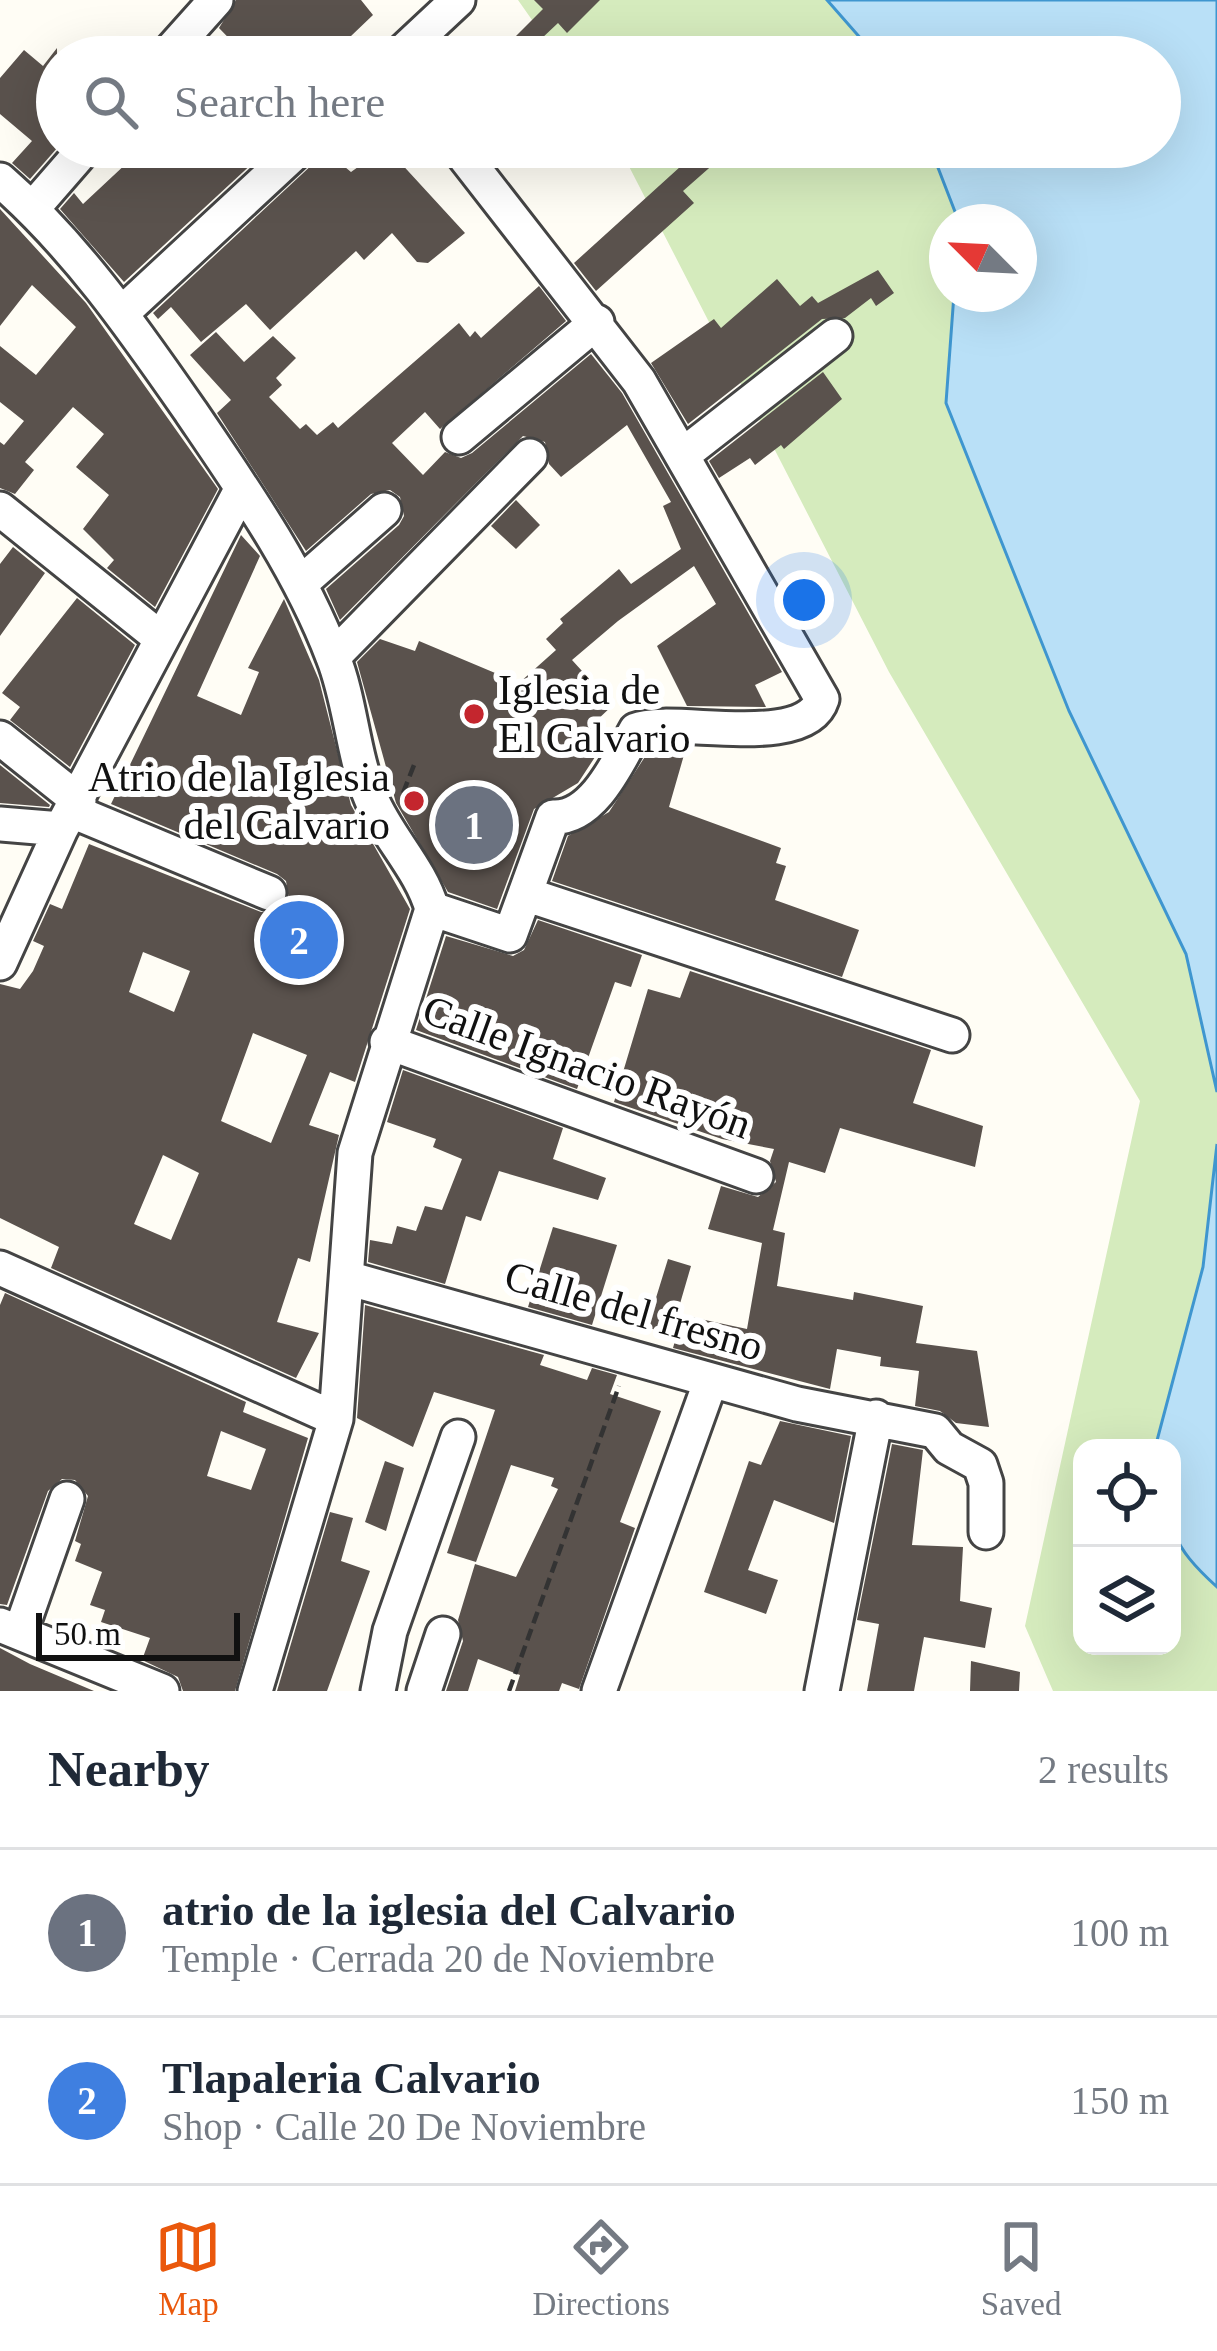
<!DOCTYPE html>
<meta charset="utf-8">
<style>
body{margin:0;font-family:"Times New Roman",serif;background:#f2f2f3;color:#1f2937}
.controls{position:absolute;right:36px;bottom:36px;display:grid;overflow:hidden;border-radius:24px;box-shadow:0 12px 48px #0002}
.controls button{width:108px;height:108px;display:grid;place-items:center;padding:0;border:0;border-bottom:3px solid #e0e1e3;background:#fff;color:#1f2937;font:60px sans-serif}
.compass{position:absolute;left:929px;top:204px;width:108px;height:108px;border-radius:50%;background:#fff;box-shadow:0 12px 48px #0002;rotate:294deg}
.scale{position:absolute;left:36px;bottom:30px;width:204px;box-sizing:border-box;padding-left:12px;border:6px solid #111;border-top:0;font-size:33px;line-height:42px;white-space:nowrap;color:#111;-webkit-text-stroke:9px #fff;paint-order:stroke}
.you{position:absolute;left:804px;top:600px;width:42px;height:42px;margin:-30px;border:9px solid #fff;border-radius:50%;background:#1a73e8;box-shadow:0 0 0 18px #1a73e833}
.badge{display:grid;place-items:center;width:78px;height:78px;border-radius:50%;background:#ea580c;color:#fff;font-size:39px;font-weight:700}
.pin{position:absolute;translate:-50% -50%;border:6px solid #fff;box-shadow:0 3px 12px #0006}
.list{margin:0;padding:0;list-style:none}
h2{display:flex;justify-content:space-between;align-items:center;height:156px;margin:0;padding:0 48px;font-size:51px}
h2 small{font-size:39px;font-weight:400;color:#747a83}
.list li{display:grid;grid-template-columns:78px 1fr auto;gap:36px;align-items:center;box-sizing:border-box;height:168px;padding:0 48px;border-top:3px solid #e0e1e3}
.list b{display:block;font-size:45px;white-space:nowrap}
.list p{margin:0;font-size:39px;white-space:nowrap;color:#747a83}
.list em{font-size:39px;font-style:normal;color:#747a83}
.icon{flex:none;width:66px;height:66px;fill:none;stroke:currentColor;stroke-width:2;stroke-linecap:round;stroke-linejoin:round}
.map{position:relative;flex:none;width:1217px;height:1691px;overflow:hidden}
.search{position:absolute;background:#fff;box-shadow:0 12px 48px #0002;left:36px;right:36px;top:36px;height:132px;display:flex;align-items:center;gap:30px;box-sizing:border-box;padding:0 42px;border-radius:66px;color:#747a83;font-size:45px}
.sheet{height:492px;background:#fff}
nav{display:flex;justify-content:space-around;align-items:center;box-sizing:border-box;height:168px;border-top:3px solid #e0e1e3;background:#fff;font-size:33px;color:#747a83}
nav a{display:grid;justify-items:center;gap:6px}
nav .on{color:#ea580c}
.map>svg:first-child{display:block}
</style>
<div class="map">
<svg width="1217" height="1691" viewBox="0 0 1217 1691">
<rect width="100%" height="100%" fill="#fffdf5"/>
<path fill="#d5ebbd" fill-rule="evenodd" d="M518,0H1217V1691H1053L1025,1626L1140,1101L889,672L619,147H1160V57H558ZM947,222H1019V294H947ZM1082,1448H1172V1646H1082Z"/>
<path fill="#b9e0f7" stroke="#3f96cf" stroke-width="3" d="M827,0H1217V1092L1186,954L1069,711L946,403L954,294H1019V222H959L930,147H1160V57H877Z
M1217,1144V1587C1159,1534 1172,1523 1172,1448H1155L1203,1267Z"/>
<path fill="#5a524d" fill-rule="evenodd" d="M236,0H361L373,15L329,57H247L219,28Z
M534,0H600L567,33L558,23L522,57H495L543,9Z
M57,48L58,147L30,179L12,163L32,141L0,114V78L24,50L43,66Z
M144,147H270L124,282L60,209L74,193L83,204Z
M321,147L351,172L386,147L465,233L428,263L417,262L392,233L364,260L356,251L270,330L246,304L201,342L171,307L158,319L153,313L315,162Z
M702,147H733L683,191L694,203L596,291L574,263Z
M0,209L86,303L218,489L155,607L107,568L114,560L83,529L109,495L76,467L104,434L73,407L25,462L34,470L15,494L0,488V442L4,445L24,421L0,402V346L36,375L76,327L32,285L0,326Z
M878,270L894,293L876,306L871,298L845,318L822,319L688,424L651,363L714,319L721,328L777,279L800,306L812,296L818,303Z
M539,286L566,321L440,429L425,412L392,443L423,475L445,452L461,458L472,453L591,354L622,393L782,672L755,685L766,707L687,706L657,646L716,604L694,566L618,621L572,660L613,705L595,722L612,731L578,783L534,809L497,909L448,892L396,803L357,662L380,639L415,651L419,641L519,683L556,650L546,639L563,623L560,619L619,569L631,584L681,549L663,506L671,502L627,425L561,477L549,464L545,442L523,436L340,620L326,589L399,525L404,516L400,497L390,490L371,494L306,551L217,413L231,400L190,355L216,332L244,362L273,336L296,358L276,378L282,385L269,397L300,429L306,424L317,435L333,422L338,428L459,323L470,337L475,331L481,338Z
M823,372L842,399L784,449L781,445L755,465L750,458L719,478L709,461Z
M516,500L540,525L516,549L491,526Z
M241,535L260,556L197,696L241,715L259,672L248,668L284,599L319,680L351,805L410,909L355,1082L330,1072L309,1125L339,1135L310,1262L298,1258L277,1322L319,1333L296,1378L51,1268L59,1247L0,1218V984L20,989L33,971L44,946L33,941L50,904L62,909L89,844L261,912L281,910L289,900L286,881L277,874L111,804ZM143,952L190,971L174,1012L129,992ZM253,1033L307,1055L271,1143L221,1121ZM163,1155L199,1173L171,1240L134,1224Z
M13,547L45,573L0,636V564Z
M77,598L135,645L70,767L10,720L20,707L2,693Z
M686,748L669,807L781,848L776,863L786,866L775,900L859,930L842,977L552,881L568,836L609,812L650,749Z
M0,765L50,805L49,807L0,803Z
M538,920L642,955L631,987L615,982L577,1089L416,1030L446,936L513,956L524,950Z
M690,971L931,1050L913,1103L983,1126L975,1167L840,1128L825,1173L789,1162L773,1230L785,1233L777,1286L853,1300L854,1292L923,1306L916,1343L977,1351L989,1427L956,1423L940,1411L915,1406L919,1371L880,1366L881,1357L837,1349L830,1389L673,1348L676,1337L647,1327L668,1259L691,1266L677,1314L747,1329L762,1243L708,1229L721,1186L758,1197L776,1182L770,1161L774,1149L722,1139L614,1102L648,989L680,998Z
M403,1070L563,1128L553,1159L606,1178L598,1200L499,1171L481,1221L466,1216L445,1284L368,1262L370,1240L392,1244L397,1226L416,1231L425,1206L442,1210L462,1159L433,1147L436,1139L387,1122Z
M553,1227L617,1245L592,1325L528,1307Z
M5,1293L246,1402L243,1412L308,1438L235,1691H183L178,1677L142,1660L150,1638L101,1622L105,1610L90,1605L102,1572L75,1561L81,1544L75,1541L88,1496L75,1480L62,1479L48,1491L7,1605L0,1604V1305ZM221,1431L266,1449L251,1490L207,1476Z
M365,1305L544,1355L540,1365L587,1380L592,1368L617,1375L610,1394L661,1411L620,1522L635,1528L579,1689L562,1683L559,1691H515L520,1675L478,1659L468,1691H446L463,1641L458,1620L475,1564L516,1577L558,1489L551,1486L554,1478L511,1465L476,1562L447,1553L495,1410L434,1392L413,1447L357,1418Z
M780,1421L851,1436L834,1523L774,1500L748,1570L778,1580L766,1614L704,1592L749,1461L761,1465Z
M892,1444L923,1450L912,1545L963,1547L960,1601L992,1608L985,1648L924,1637L914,1691H867L879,1624L857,1620Z
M385,1461L404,1468L386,1531L365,1522Z
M330,1512L353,1518L341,1561L370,1571L327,1691H277Z
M0,1648L30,1664L94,1691H0Z
M971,1661L1020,1672L1019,1691H970Z"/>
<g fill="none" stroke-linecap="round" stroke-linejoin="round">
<defs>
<path id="minor" d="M165,57L216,0
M397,57L458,0
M457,147L639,381L822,699C805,752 672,715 636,730C619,760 594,819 553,817L525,894
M0,180C76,246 134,330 191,412C244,490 299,568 333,657C351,702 352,753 371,798C387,837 421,869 432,909
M33,208L86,147
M122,313L301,147
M459,437L597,322
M684,454L835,336
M0,509L159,637
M301,583L384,510
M333,657L530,456
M0,738L79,801
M72,811L269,893
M0,824L61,829
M432,909L510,935L525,894L952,1035
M0,963L61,829L242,488
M387,1042L756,1176
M0,1268L336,1419
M347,1278L797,1404L935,1431L949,1448L980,1465L986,1483V1532
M0,1625L162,1691
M20,1633L67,1499
M255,1691L336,1419L355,1153L432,909
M378,1691L390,1631L458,1437
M424,1691L443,1634
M599,1691L711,1380
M822,1691L876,1417"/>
</defs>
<use href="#minor" stroke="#444" stroke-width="39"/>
<path stroke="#333" stroke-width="4.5" stroke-dasharray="12 6" stroke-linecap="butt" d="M403,793L414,765
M509,1691L619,1386"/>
<use href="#minor" stroke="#fff" stroke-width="33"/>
</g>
<g fill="#c4262e" stroke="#fff" stroke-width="4.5">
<circle cx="474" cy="714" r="12"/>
<circle cx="414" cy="801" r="12"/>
</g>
<g text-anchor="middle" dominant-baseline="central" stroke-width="12" stroke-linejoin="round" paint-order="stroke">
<g font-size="42" fill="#111" stroke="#fff" text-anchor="start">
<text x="498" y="690">Iglesia de<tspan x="498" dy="48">El Calvario</tspan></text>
<text x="390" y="777" text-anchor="end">Atrio de la Iglesia<tspan x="390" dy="48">del Calvario</tspan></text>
</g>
<g font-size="42" fill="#111" stroke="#fff">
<text transform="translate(587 1067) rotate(20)">Calle Ignacio Rayón</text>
<text transform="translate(634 1311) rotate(16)">Calle del fresno</text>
</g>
</g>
</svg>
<div class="controls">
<button><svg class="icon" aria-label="locate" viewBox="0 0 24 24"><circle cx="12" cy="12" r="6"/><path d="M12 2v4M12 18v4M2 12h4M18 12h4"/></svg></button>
<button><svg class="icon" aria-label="layers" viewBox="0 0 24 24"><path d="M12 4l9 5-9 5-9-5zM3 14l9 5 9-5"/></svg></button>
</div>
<svg class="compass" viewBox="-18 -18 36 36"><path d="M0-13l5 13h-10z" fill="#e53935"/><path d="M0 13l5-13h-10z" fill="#747a83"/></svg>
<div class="scale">50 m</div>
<div class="you"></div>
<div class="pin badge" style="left:474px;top:825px;background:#6b7280">1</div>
<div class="pin badge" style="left:299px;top:940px;background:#3f7fe0">2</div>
<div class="search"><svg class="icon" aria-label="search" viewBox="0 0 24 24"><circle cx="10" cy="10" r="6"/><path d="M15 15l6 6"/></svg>Search here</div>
</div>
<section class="sheet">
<h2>Nearby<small>2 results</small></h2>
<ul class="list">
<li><span class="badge" style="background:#6b7280">1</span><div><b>atrio de la iglesia del Calvario</b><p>Temple · Cerrada 20 de Noviembre</p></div><em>100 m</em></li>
<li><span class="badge" style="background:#3f7fe0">2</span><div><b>Tlapaleria Calvario</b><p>Shop · Calle 20 De Noviembre</p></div><em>150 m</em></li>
</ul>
</section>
<nav>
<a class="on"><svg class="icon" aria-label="map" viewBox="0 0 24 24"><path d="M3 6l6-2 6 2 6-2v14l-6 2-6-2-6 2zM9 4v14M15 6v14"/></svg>Map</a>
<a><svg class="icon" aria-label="directions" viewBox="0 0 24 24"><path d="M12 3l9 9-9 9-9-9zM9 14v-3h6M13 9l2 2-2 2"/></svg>Directions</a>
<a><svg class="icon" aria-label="saved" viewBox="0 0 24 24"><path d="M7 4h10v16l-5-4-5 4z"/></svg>Saved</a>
</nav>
